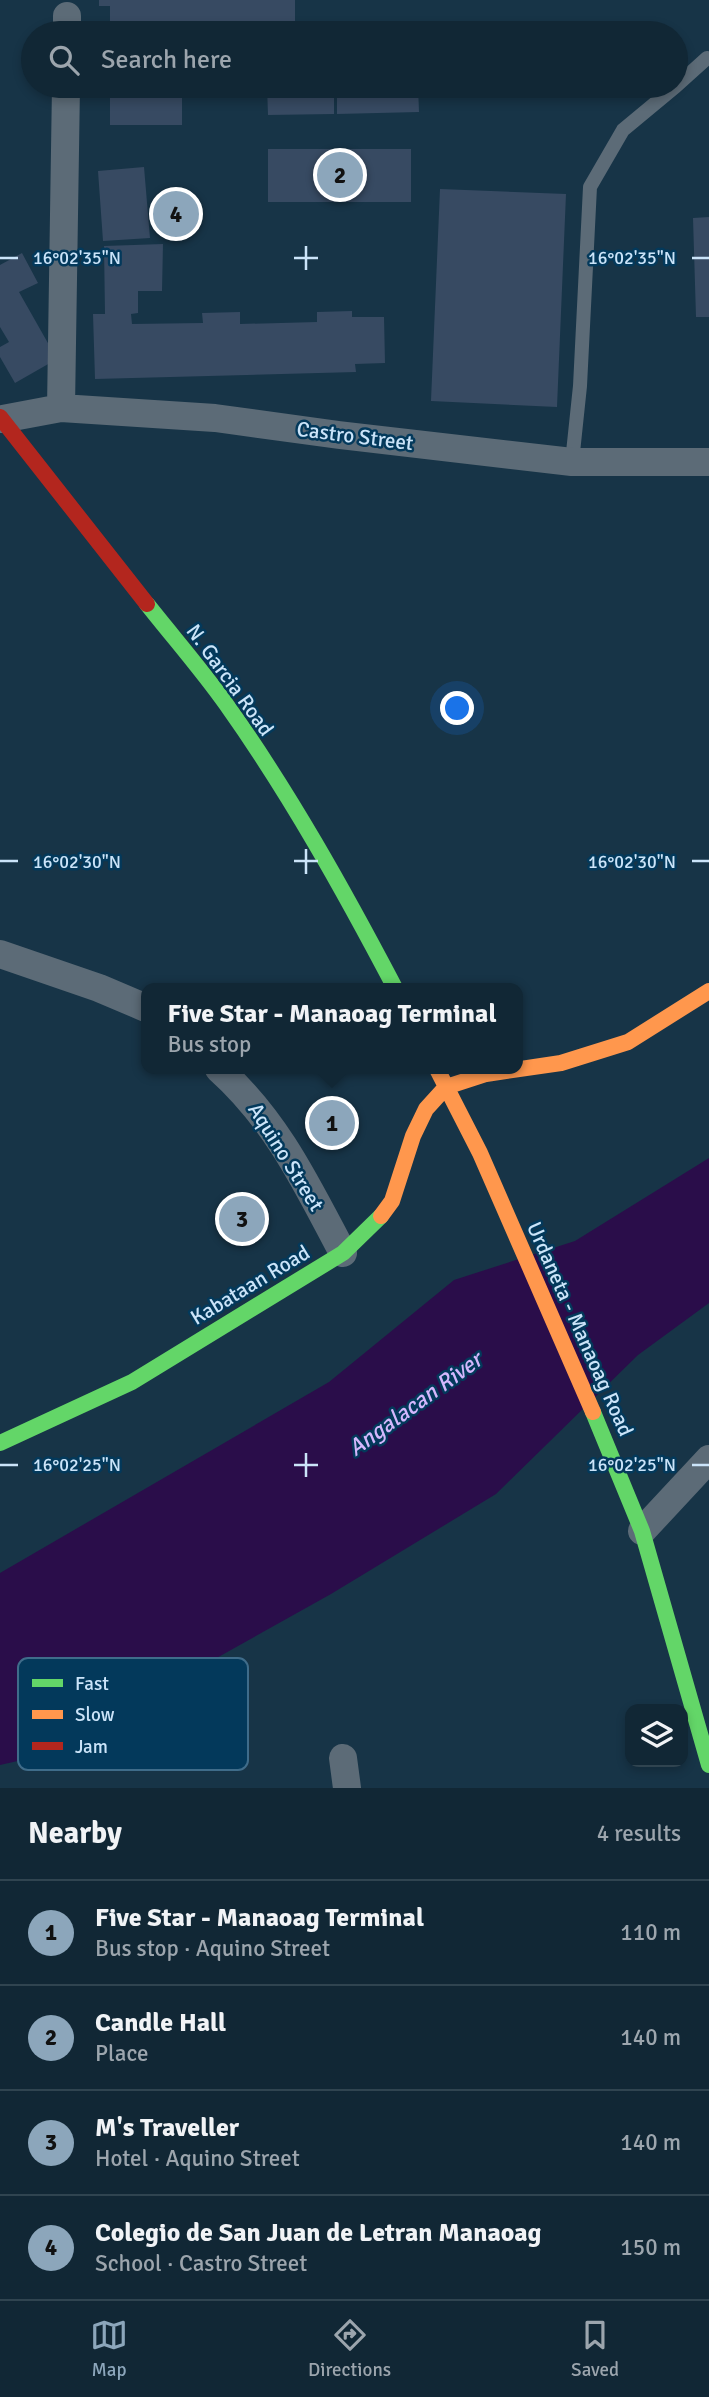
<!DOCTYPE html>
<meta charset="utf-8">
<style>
body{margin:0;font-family:Signika,sans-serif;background:#1e3341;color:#f1f3f6}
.controls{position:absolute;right:21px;bottom:21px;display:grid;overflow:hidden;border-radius:14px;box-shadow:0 4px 10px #0003}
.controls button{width:63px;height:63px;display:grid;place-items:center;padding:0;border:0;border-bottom:2px solid #304450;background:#112735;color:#f1f3f6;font:35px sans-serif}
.you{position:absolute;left:458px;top:709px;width:24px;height:24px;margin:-18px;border:5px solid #fff;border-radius:50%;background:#1a73e8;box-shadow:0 0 0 10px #1a73e833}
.badge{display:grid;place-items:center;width:46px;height:46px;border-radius:50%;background:#8ca6bb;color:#111;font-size:23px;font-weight:700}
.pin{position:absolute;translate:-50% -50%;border:4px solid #fff;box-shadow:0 2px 7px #0006}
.popup{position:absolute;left:141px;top:983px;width:382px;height:91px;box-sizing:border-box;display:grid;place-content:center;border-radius:14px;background:#112735;filter:drop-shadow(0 2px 5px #0005);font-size:23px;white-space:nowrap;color:#9ca5ad}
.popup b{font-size:26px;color:#f1f3f6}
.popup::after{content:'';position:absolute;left:50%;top:100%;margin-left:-14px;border:14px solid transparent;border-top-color:#112735}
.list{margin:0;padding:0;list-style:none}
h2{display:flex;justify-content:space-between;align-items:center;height:91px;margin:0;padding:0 28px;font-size:30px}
h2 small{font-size:23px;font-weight:400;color:#9ca5ad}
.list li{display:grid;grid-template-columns:46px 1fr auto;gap:21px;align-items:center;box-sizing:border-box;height:105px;padding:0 28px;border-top:2px solid #304450}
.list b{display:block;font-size:26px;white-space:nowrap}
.list p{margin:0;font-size:23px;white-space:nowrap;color:#9ca5ad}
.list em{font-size:23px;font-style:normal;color:#9ca5ad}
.icon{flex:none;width:38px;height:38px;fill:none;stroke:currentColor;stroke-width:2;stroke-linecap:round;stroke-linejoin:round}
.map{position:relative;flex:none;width:709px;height:1788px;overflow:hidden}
.search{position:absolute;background:#112735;box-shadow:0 4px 10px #0003;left:21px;right:21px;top:21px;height:77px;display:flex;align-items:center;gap:18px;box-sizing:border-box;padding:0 24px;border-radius:38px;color:#9ca5ad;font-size:26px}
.sheet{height:511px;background:#112735}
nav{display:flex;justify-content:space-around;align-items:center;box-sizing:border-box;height:98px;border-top:2px solid #304450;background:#112735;font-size:19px;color:#9ca5ad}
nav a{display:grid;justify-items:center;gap:4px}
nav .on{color:#8ca6bb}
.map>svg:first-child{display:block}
</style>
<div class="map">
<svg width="709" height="1788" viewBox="0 0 709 1788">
<rect width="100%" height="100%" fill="#173447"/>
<path fill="#2a0d4a" d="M709,1158V1303L638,1355L496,1494L331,1594L152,1694L35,1757L0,1765V1573L329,1382L454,1280L575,1241Z"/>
<path fill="#374a62" d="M99,0H295V33H110V6H99Z
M110,86H182V125H110Z
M267,86H334V114L268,115Z
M337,86H418L419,112L337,114Z
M268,149H411V202H268Z
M144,167L150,238L103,241L98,171Z
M440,189L566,194L557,407L431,401Z
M709,217V317H696L693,218Z
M163,244L162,291H138V313L131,314L132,324L203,323L202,313L240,312V324L317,322V312L352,311V317H384L385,363L355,364L356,372L95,379L93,314H105L104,246Z
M22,253L38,283L19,292L57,359L15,383L0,357V347L9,342L0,327V265Z"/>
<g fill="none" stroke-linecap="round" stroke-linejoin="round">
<path stroke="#5c6b77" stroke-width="14" d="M676,86L707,58
M572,462L580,386L590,187L623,130L676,86"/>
<path stroke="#5c6b77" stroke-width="28" d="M67,33V16
M61,408L66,86
M2,419L61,408L215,418L339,435L572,462H709
M0,954L99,988L146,1008
M219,1069C277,1121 307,1185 343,1253
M642,1531L709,1459
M343,1758L347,1788"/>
<path stroke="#63d668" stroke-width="16" d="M147,604C173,637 202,670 226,704C290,794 344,891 395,988
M593,1412L642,1531L709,1765
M0,1443L132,1382L343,1253L381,1216"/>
<path stroke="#ff974d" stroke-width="16" d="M437,1069L480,1153L593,1412
M381,1216L392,1201L413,1136L426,1109L446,1087L486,1074L561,1063L628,1042L709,991"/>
<path stroke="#b3261e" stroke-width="16" d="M0,417L147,604"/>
</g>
<path fill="none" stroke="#cbe4f9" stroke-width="2.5" d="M306,246V270M0,258H18M294,258H318M692,258H709M306,849V874M0,861H18M294,861H318M692,861H709M306,1453V1477M0,1465H18M294,1465H318M692,1465H709"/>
<g text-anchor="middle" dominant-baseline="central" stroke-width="5" stroke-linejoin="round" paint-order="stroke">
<g font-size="21" fill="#cbe4f9" stroke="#03395b">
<text transform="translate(355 436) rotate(7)">Castro Street</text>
<text transform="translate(230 680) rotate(54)">N. Garcia Road</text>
<text transform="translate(286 1157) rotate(58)">Aquino Street</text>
<text transform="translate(250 1285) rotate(-31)">Kabataan Road</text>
<text transform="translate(580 1329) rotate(66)">Urdaneta - Manaoag Road</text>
</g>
<g font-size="23" font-style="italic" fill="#d4b7fd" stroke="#03395b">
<text transform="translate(415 1404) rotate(-36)">Angalacan River</text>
</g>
</g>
<rect x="18" y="1658" width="230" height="112" rx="10" fill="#03395b" stroke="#3f6c8a" stroke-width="2"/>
<rect x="32" y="1679" width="31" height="8" fill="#63d668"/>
<rect x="32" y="1710" width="31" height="9" fill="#ff974d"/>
<rect x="32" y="1742" width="31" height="8" fill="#b3261e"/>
<g font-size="19" fill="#cbe4f9">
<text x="75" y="1690">Fast</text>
<text x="75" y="1721">Slow</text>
<text x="75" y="1753">Jam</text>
</g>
<g font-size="18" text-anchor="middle" fill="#cbe4f9" stroke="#03395b" stroke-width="5" stroke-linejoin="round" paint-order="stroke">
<text x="77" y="264">16°02'35"N</text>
<text x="632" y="264">16°02'35"N</text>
<text x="77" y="868">16°02'30"N</text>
<text x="632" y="868">16°02'30"N</text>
<text x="77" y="1471">16°02'25"N</text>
<text x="632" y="1471">16°02'25"N</text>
</g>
</svg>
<div class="controls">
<button><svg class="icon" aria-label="layers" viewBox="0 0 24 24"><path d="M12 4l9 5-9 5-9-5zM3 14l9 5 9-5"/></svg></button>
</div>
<div class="you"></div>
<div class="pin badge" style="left:332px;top:1123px">1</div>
<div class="popup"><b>Five Star - Manaoag Terminal</b>Bus stop</div>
<div class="pin badge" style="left:340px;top:175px">2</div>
<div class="pin badge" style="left:242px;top:1219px">3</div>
<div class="pin badge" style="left:176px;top:214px">4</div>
<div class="search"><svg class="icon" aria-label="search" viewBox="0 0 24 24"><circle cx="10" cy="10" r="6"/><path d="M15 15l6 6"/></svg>Search here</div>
</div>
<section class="sheet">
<h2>Nearby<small>4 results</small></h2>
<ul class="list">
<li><span class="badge">1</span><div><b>Five Star - Manaoag Terminal</b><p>Bus stop · Aquino Street</p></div><em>110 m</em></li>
<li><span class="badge">2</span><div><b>Candle Hall</b><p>Place</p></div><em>140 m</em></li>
<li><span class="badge">3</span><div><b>M's Traveller</b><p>Hotel · Aquino Street</p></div><em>140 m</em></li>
<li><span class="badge">4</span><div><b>Colegio de San Juan de Letran Manaoag</b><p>School · Castro Street</p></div><em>150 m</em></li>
</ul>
</section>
<nav>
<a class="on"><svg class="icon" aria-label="map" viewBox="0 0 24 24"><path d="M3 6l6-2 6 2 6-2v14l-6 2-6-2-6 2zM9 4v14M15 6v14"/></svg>Map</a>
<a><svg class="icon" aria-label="directions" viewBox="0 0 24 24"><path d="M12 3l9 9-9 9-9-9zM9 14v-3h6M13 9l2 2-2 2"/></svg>Directions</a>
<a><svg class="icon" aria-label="saved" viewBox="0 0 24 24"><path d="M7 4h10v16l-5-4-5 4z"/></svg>Saved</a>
</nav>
